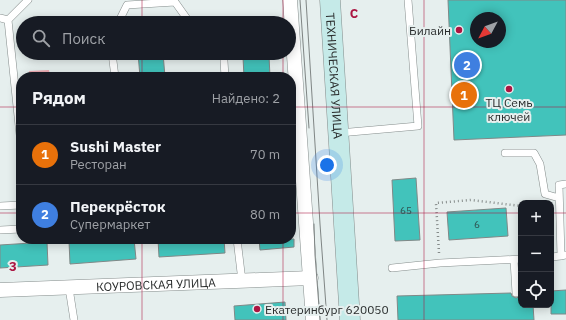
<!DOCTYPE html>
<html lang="ru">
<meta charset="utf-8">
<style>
body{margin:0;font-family:"IBM Plex Sans",sans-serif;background:#242831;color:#f1f3f6}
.controls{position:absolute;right:12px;bottom:12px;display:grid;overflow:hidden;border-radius:8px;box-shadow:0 2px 10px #0003}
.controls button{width:36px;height:36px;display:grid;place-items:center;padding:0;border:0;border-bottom:1px solid #363941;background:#171b24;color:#f1f3f6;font:20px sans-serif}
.compass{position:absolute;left:470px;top:12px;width:36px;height:36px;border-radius:50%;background:#171b24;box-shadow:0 2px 10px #0003;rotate:229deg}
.you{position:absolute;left:327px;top:165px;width:14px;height:14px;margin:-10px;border:3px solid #fff;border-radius:50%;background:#1a73e8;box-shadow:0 0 0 6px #1a73e833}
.badge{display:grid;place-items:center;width:26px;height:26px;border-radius:50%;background:#0b8043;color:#fff;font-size:13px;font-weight:700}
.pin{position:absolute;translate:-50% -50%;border:2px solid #fff;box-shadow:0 1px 4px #0006}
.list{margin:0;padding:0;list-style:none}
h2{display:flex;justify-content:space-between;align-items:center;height:52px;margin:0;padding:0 16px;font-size:17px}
h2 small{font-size:13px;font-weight:400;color:#9ea1a6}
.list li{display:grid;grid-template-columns:26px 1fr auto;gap:12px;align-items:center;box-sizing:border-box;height:60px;padding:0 16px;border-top:1px solid #363941}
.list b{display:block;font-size:15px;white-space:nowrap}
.list p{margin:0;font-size:13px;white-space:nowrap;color:#9ea1a6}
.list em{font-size:13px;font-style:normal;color:#9ea1a6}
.icon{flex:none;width:22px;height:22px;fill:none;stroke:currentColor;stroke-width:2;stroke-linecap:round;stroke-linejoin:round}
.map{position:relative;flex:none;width:566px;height:320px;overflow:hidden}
.search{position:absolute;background:#171b24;box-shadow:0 2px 10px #0003;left:16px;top:16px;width:280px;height:44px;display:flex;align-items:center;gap:10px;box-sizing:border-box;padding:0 14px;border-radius:22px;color:#9ea1a6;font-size:15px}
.panel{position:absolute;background:#171b24;box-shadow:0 2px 10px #0003;left:16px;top:72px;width:280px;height:172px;border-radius:16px}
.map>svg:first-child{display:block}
</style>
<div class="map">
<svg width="566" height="320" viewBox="0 0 566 320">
<rect width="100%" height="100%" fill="#e6efee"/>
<path fill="#edaab1" d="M49,70L50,77H30L29,71Z"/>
<path fill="#42c3bb" stroke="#808887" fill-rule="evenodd" d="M448,0H566V135L454,140ZM476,18H500V42H476Z
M138,53H163L165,77H140Z
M269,56L270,77H244L243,57Z
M416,178L420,240L395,241L392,180Z
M506,208L508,236L449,240L447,212Z
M92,239H134L136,259L70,264L69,241Z
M158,239H224L225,253L159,257Z
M259,239H294V247L260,250Z
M47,242L48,265L0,268V245Z
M566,290V314H551V291Z
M511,293L512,296L516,298L519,297L521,293V305H533L534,320H398L397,296Z
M285,302L286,320H235L234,306Z"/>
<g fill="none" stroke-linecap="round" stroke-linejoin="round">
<defs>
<path id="service" d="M0,18L8,20L28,0
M8,20L21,145
M118,23L127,5L175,2L190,23
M112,53L115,77
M224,61L225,77
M339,133L418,126L408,0
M505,153H534L540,164L545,194L559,198
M566,184L559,185L561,256L566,255
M0,206L21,205
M0,230L21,229
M237,239L242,281
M551,257L561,256
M514,260L516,293
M392,268L440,263L521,259
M69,288L74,320"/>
<g id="minor">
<path d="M290,0L313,320"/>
<path id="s1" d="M0,290L311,278"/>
</g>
<g id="secondary">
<path id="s2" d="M330,0L350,320"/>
</g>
</defs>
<use href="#service" stroke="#858d8c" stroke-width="8"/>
<use href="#minor" stroke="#858d8c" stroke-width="15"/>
<use href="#secondary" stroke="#858d8c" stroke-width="21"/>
<path stroke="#868c8b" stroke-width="2.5" stroke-dasharray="1 3" stroke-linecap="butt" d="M439,253L436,203L471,200L521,206"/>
<use href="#service" stroke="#fff" stroke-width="7"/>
<use href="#minor" stroke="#fff" stroke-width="14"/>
<use href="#secondary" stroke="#c5eae8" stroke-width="20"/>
<path stroke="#7f8584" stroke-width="1" d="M300,0L309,128
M306,0L320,224L327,320
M314,224L315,255L320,320"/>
</g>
<path fill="none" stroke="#ab1541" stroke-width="1" stroke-opacity="0.55" d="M142,0V23M283,0V23M424,0V320M142,53V77M283,53V77M0,107H21M291,107H566M0,213H21M291,213H521M551,213H566M142,239V320M283,239V320"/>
<g fill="#ab1541" stroke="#e6efee" stroke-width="1.5">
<circle cx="459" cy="30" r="4"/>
<circle cx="509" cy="89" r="4"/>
<circle cx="257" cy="309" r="4"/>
</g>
<g text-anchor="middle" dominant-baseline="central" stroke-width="4" stroke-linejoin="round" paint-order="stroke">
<g font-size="10" fill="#2f5250">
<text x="406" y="210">65</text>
<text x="477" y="224">6</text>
</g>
<g font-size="12" fill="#292c2c" stroke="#e6efee" text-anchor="end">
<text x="451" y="30">Билайн</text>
<text x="509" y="102" text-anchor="middle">ТЦ Семь<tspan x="509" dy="14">ключей</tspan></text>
<text x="265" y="309" text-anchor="start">Екатеринбург 620050</text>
</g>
<g font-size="12" fill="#292c2c" stroke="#e6efee">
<text stroke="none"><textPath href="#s2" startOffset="76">ТЕХНИЧЕСКАЯ УЛИЦА</textPath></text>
<text stroke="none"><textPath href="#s1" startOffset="156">КОУРОВСКАЯ УЛИЦА</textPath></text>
</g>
</g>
<g font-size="13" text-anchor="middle" font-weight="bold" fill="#ab1541" stroke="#e6efee" stroke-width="4" stroke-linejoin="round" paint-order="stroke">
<text x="354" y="18">C</text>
<text x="13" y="271">3</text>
</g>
</svg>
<div class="controls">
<button>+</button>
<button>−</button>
<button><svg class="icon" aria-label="locate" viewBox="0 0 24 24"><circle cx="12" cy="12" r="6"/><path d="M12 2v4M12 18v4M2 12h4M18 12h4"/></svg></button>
</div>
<svg class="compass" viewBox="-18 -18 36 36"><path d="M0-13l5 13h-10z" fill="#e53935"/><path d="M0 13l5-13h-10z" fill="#9ea1a6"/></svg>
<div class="you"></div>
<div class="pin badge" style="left:464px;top:95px;background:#e8710a">1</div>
<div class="pin badge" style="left:467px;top:65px;background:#3f7fe0">2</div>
<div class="search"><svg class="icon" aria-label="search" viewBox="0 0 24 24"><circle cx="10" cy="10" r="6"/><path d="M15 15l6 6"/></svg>Поиск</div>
<section class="panel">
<h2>Рядом<small>Найдено: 2</small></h2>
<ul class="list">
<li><span class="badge" style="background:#e8710a">1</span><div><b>Sushi Master</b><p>Ресторан</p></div><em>70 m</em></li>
<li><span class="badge" style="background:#3f7fe0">2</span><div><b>Перекрёсток</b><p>Супермаркет</p></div><em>80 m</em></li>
</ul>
</section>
</div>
